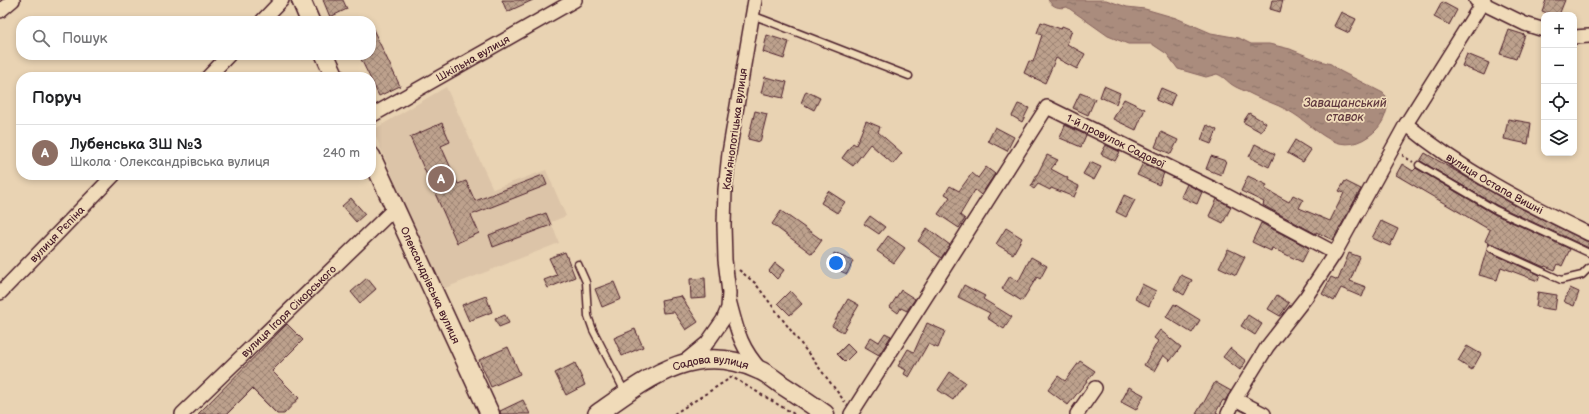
<!DOCTYPE html>
<html lang="uk">
<meta charset="utf-8">
<style>
body{margin:0;font-family:"Balsamiq Sans",sans-serif;background:#f2f2f2;color:#202124}
.controls{position:absolute;right:12px;top:12px;display:grid;overflow:hidden;border-radius:8px;box-shadow:0 2px 6px #0003}
.controls button{width:36px;height:36px;display:grid;place-items:center;padding:0;border:0;border-bottom:1px solid #e0e0e0;background:#fff;color:#202124;font:20px sans-serif}
.you{position:absolute;left:836px;top:263px;width:14px;height:14px;margin:-10px;border:3px solid #fff;border-radius:50%;background:#1a73e8;box-shadow:0 0 0 6px #1a73e833}
.badge{display:grid;place-items:center;width:26px;height:26px;border-radius:50%;background:#0b8043;color:#fff;font-size:13px;font-weight:700}
.pin{position:absolute;translate:-50% -50%;border:2px solid #fff;box-shadow:0 1px 4px #0006}
.list{margin:0;padding:0;list-style:none}
h2{display:flex;justify-content:space-between;align-items:center;height:52px;margin:0;padding:0 16px;font-size:17px}
h2 small{font-size:13px;font-weight:400;color:#757577}
.list li{display:grid;grid-template-columns:26px 1fr auto;gap:12px;align-items:center;box-sizing:border-box;height:56px;padding:0 16px;border-top:1px solid #e0e0e0}
.list b{display:block;font-size:15px;white-space:nowrap}
.list p{margin:0;font-size:13px;white-space:nowrap;color:#757577}
.list em{font-size:13px;font-style:normal;color:#757577}
.icon{flex:none;width:22px;height:22px;fill:none;stroke:currentColor;stroke-width:2;stroke-linecap:round;stroke-linejoin:round}
.map{position:relative;flex:none;width:1589px;height:414px;overflow:hidden}
.search{position:absolute;background:#fff;box-shadow:0 2px 6px #0003;left:16px;top:16px;width:360px;height:44px;display:flex;align-items:center;gap:10px;box-sizing:border-box;padding:0 14px;border-radius:16px;color:#757577;font-size:15px}
.panel{position:absolute;background:#fff;box-shadow:0 2px 6px #0003;left:16px;top:72px;width:360px;height:108px;border-radius:16px}
.map>svg:first-child{display:block}
</style>
<div class="map">
<svg width="1589" height="414" viewBox="0 0 1589 414">
<defs>
<pattern id="water-ripples" width="26" height="14" patternUnits="userSpaceOnUse"><rect width="26" height="14" fill="#aa8c7d"/><path d="M2 4q2-2 4 0t4 0M15 11q2-2 4 0t4 0" fill="none" stroke="#8c7267"/></pattern>
<pattern id="building-cross-hatch" width="8" height="8" patternUnits="userSpaceOnUse"><rect width="8" height="8" fill="#bda18d"/><path d="M0 0l8 8M0 8l8-8" fill="none" stroke="#9c8373"/></pattern>
</defs>
<rect width="100%" height="100%" fill="#e9d3b3"/>
<filter id="ink" filterUnits="userSpaceOnUse"><feTurbulence type="fractalNoise" baseFrequency=".025" numOctaves="2"/><feDisplacementMap in="SourceGraphic" scale="8" xChannelSelector="R" yChannelSelector="G"/><feConvolveMatrix kernelMatrix="1 2 1 2 8 2 1 2 1" color-interpolation-filters="sRGB"/></filter>
<g filter="url(#ink)">
<path fill="#dcc4a8" d="M446,87L493,189L546,170L566,216L551,222L559,243L440,290L373,130Z"/>
<path fill="url(#water-ripples)" stroke="#84605c" d="M1048,0H1106L1127,7L1145,9L1176,18L1211,33L1239,38L1251,44H1269L1290,49L1317,60L1331,64L1340,71L1383,93L1388,100C1387,115 1382,127 1369,136C1336,159 1316,126 1289,111C1275,103 1259,99 1245,91C1240,89 1235,87 1231,84C1226,80 1224,77 1217,74L1206,77L1178,69L1167,54L1152,44H1128L1108,36L1067,7C1059,9 1053,7 1048,0Z"/>
<path fill="url(#building-cross-hatch)" stroke="#4a1f2b" d="M323,0H343L347,9L330,17Z
M502,0H533L507,12Z
M1272,0H1283L1280,12L1270,9Z
M1546,0H1565L1559,15H1552L1542,11Z
M1442,2L1457,10L1449,25L1434,17Z
M1341,12L1356,19L1349,33L1334,26Z
M1041,22L1061,29L1062,26L1072,30L1067,44L1085,54L1077,69L1056,58L1045,83L1024,73L1029,61L1033,62L1042,35L1037,33Z
M371,25L400,86L379,96L359,55H371Z
M1509,30L1525,35L1516,59L1500,54Z
M767,35L789,42L784,59L763,52Z
M1467,54L1489,63L1484,75L1462,66Z
M765,77L787,82L783,98L761,93Z
M1104,86L1120,93L1116,104L1100,97Z
M1161,88L1175,94L1170,106L1156,100Z
M806,91L820,98L814,110L801,103Z
M1080,93L1095,99L1088,115L1073,108Z
M1124,99L1145,109L1136,130L1113,119Z
M1018,104L1029,108L1022,122L1012,116Z
M755,111L767,114L760,142L748,139Z
M1249,113L1266,123L1261,132L1243,122Z
M1508,119L1531,123L1528,144L1504,139Z
M866,121L880,127L878,132L902,153L893,164L870,144L853,166L842,158L853,143L856,145Z
M442,123L450,142L441,146L458,184L466,181L475,201L543,175L547,185L471,215L479,233L457,243L410,137Z
M1065,125L1086,135L1081,147L1060,138Z
M1207,125L1217,130L1211,144L1201,140Z
M995,127L1014,137L1007,151L988,141Z
M1161,132L1178,140L1171,154L1155,147Z
M1295,140L1311,150L1303,162L1287,153Z
M1255,144L1275,154L1269,167L1249,157Z
M1106,145L1120,152L1115,161L1101,154Z
M1425,153L1514,205L1589,242V248L1498,206L1420,161Z
M1047,155L1058,160L1051,169L1068,178L1067,180L1079,186L1074,197L1051,188L1050,190L1038,184L1034,189L1031,187Z
M1211,156L1226,161L1221,175L1206,169Z
M1090,162L1101,167L1094,180L1083,174Z
M1143,163L1164,173L1159,185L1137,175Z
M1402,164L1413,171L1416,168L1494,214L1570,249L1562,266L1558,264L1555,270L1545,266L1544,267L1493,244H1488L1489,243L1485,241L1490,230L1396,175Z
M986,167L995,174L981,195L975,190L960,215L965,219L959,228L938,214L950,197L945,194L950,186L959,191L972,173L978,178Z
M1248,176L1267,185L1265,189L1289,202L1293,195L1303,200L1299,208L1330,221L1344,193L1339,191L1345,181L1361,189L1333,240L1316,232V234L1268,208L1263,205L1264,202L1241,191Z
M1187,184L1202,192L1197,204L1181,197Z
M828,191L845,202L837,213L821,203Z
M1124,195L1135,200L1126,217L1116,212Z
M351,198L365,214L356,222L342,206Z
M1217,199L1231,207L1223,223L1209,216Z
M781,211L822,240L812,254L772,224Z
M546,213L551,225L493,247L489,235Z
M870,216L885,227L879,234L864,224Z
M1381,221L1398,229L1390,246L1372,238Z
M1261,223L1309,248L1302,262L1272,248L1271,251L1252,242Z
M927,228L950,245L941,258L918,241Z
M1006,228L1022,238L1013,254L996,244Z
M888,236L905,248L894,263L877,251Z
M1228,249L1245,257L1236,275L1219,267Z
M1487,249L1489,252L1540,275L1538,281L1501,267L1497,280L1479,275Z
M565,252L575,277L548,288L544,280L557,275L549,258Z
M834,253L853,261L847,274L829,266Z
M1349,253L1360,257L1350,281L1366,287L1362,297L1341,288L1334,301L1322,294L1331,277L1338,280Z
M1031,257L1047,266L1040,279L1037,277L1022,301L1002,289L1010,276L1018,282Z
M775,263L784,270L777,279L769,271Z
M1181,275L1192,280L1184,295L1174,289Z
M367,278L376,289L360,303L351,292Z
M705,278L706,298L691,299L690,279Z
M614,282L621,299L602,307L595,289Z
M1142,284L1156,291L1149,306L1135,299Z
M964,285L985,296L983,299L1012,317L1004,329L987,318L990,313L958,297Z
M1570,288L1579,292L1574,306L1564,302Z
M901,290L915,299L907,311L901,308L898,313L890,307Z
M790,291L802,304L790,315L778,303Z
M1538,292L1557,295L1555,310L1536,307Z
M1277,295L1289,303L1280,316L1268,309Z
M486,296L492,312L469,321L462,305Z
M681,296L698,322L686,330L674,312L663,313L661,300Z
M848,299L859,305L843,332L832,326Z
M1174,304L1200,320L1192,333L1166,317Z
M505,315L509,323L499,327L495,319Z
M1248,315L1262,324L1255,335L1241,326Z
M927,323L945,331L938,348L928,344L909,377L904,374L906,370L898,366L908,349L914,352Z
M287,324L303,340L272,371L299,398L284,414H277L252,389L227,414H198Z
M635,329L643,347L622,356L614,338Z
M1160,330L1181,347L1170,361L1163,355L1154,371L1144,365L1158,341L1154,338Z
M885,333L891,336L879,355L865,347L871,337L879,342Z
M847,344L855,352L845,362L837,354Z
M1467,346L1481,354L1472,370L1458,361Z
M508,347L520,374L491,387L479,360Z
M1230,348L1246,361L1240,370L1223,357Z
M1080,361L1095,371L1068,405L1048,390L1058,376L1065,381Z
M575,363L585,385L566,395L555,373Z
M950,372L965,382L953,400L938,390Z
M1215,382L1231,391L1225,401L1223,400L1216,412L1219,414H1196L1202,404H1203Z
M1129,387L1144,395L1136,410L1121,402Z
M523,400L530,414H500V411Z"/>
<g fill="none" stroke-linecap="round" stroke-linejoin="round">
<defs>
<path id="lane" d="M752,15L909,76
M1419,165L1496,210L1589,253
M1491,248L1561,280L1582,275L1589,268
M578,264L586,282L588,316L593,330L625,392"/>
<g id="street">
<path d="M1476,0L1525,24L1544,30"/>
<path d="M0,11L13,0"/>
<path d="M262,21L282,0"/>
<path d="M1574,37L1589,36"/>
<path d="M208,77L229,55"/>
<path id="s1" d="M371,116L575,0"/>
<path id="s2" d="M1406,124C1461,170 1525,203 1589,234"/>
<path id="s3" d="M0,293L114,175"/>
<path d="M729,300C737,330 740,347 761,370"/>
<path d="M684,362L707,343L723,320L728,308L729,293L725,260L724,225L725,190L729,153L755,0"/>
<path d="M1235,399L1264,414"/>
<path id="s4" d="M182,414L395,208"/>
<path id="s5" d="M851,414L1047,107L1220,192L1335,253"/>
<path d="M1077,414L1095,388"/>
<path d="M1228,414L1235,399L1267,347L1306,297L1335,253L1406,124L1484,0"/>
</g>
<g id="secondary">
<path d="M301,0L310,21"/>
<path d="M325,55L335,77"/>
<path id="s6" d="M371,156L490,414"/>
<path id="s7" d="M597,414C648,378 695,340 759,370C767,373 775,380 782,385C796,394 811,404 825,414"/>
</g>
</defs>
<use href="#lane" stroke="#4a1f2b" stroke-width="9"/>
<use href="#street" stroke="#4a1f2b" stroke-width="16"/>
<use href="#secondary" stroke="#4a1f2b" stroke-width="21"/>
<path stroke="#4a1f2b" stroke-width="2" stroke-dasharray="3 3" stroke-linecap="butt" d="M1403,154V156L1413,162
M739,270L755,283L845,402
M674,414L732,377L794,414"/>
<use href="#lane" stroke="#f0dbb9" stroke-width="6"/>
<use href="#street" stroke="#f0dbb9" stroke-width="13"/>
<use href="#secondary" stroke="#f0dbb9" stroke-width="18"/>
</g>
</g>
<g text-anchor="middle" dominant-baseline="central" stroke-width="3.5" stroke-linejoin="round" paint-order="stroke">
<g font-size="11" fill="#4a1f2b" stroke="#f0dbb9">
<text stroke="none"><textPath href="#s1" startOffset="117">Шкільна вулиця</textPath></text>
<text transform="translate(735 129) rotate(-82)">Камʼянопотіцька вулиця</text>
<text stroke="none"><textPath href="#s5" startOffset="441">1-й провулок Садової</textPath></text>
<text stroke="none"><textPath href="#s2" startOffset="107">вулиця Остапа Вишні</textPath></text>
<text stroke="none"><textPath href="#s3" startOffset="82">вулиця Рєпіна</textPath></text>
<text stroke="none"><textPath href="#s6" startOffset="142">Олександрівська вулиця</textPath></text>
<text stroke="none"><textPath href="#s4" startOffset="148">вулиця Ігоря Сікорського</textPath></text>
<text stroke="none"><textPath href="#s7" startOffset="128">Садова вулиця</textPath></text>
</g>
<g font-size="12" font-style="italic" fill="#623a40" stroke="#f0dbb9">
<text x="1345" y="103">Заващанський<tspan x="1345" dy="14">ставок</tspan></text>
</g>
</g>
</svg>
<div class="controls">
<button>+</button>
<button>−</button>
<button><svg class="icon" aria-label="locate" viewBox="0 0 24 24"><circle cx="12" cy="12" r="6"/><path d="M12 2v4M12 18v4M2 12h4M18 12h4"/></svg></button>
<button><svg class="icon" aria-label="layers" viewBox="0 0 24 24"><path d="M12 4l9 5-9 5-9-5zM3 14l9 5 9-5"/></svg></button>
</div>
<div class="you"></div>
<div class="pin badge" style="left:441px;top:179px;background:#8d6e63">A</div>
<div class="search"><svg class="icon" aria-label="search" viewBox="0 0 24 24"><circle cx="10" cy="10" r="6"/><path d="M15 15l6 6"/></svg>Пошук</div>
<section class="panel">
<h2>Поруч<small></small></h2>
<ul class="list">
<li><span class="badge" style="background:#8d6e63">A</span><div><b>Лубенська ЗШ №3</b><p>Школа · Олександрівська вулиця</p></div><em>240 m</em></li>
</ul>
</section>
</div>
